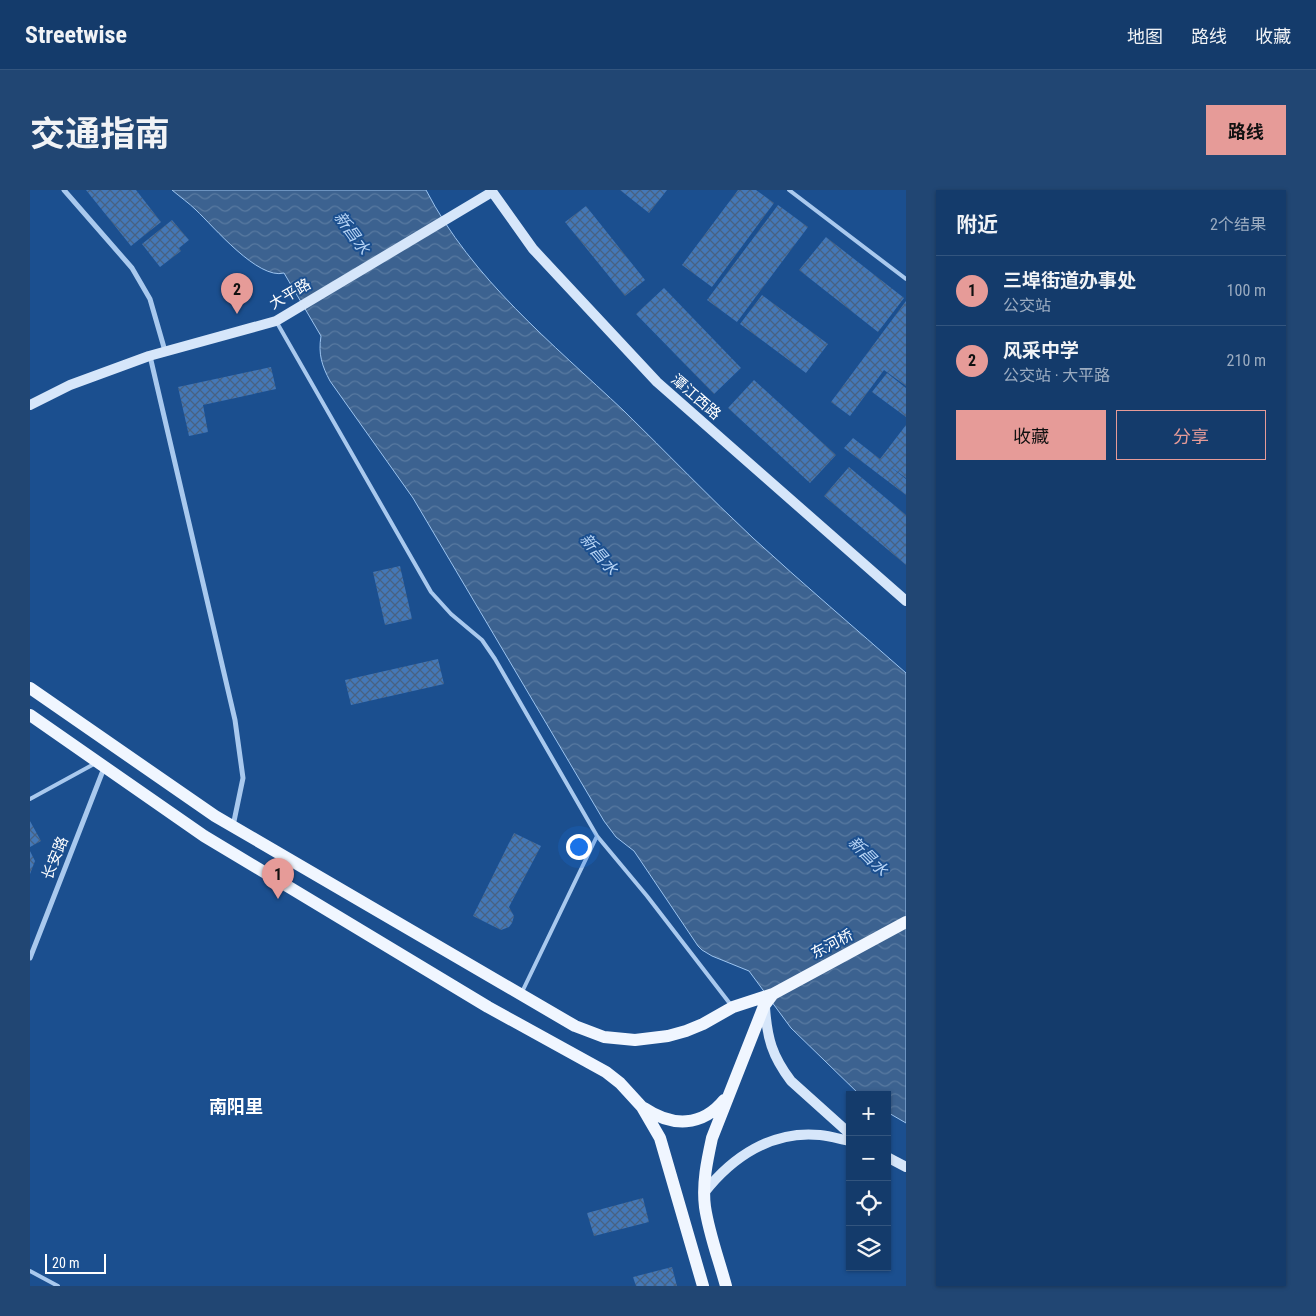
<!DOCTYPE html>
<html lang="zh">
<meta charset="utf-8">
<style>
body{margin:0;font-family:"Roboto Condensed","Noto Sans SC",sans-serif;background:#214673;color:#f1f3f6}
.controls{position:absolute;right:15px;bottom:15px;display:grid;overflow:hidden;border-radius:0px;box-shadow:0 1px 4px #0004}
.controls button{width:45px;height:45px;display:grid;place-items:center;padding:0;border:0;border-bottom:1px solid #33557e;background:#143b6b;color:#f1f3f6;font:25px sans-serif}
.scale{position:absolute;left:15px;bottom:12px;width:61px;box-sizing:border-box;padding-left:5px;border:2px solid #fff;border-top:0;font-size:14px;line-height:18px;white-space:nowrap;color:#fff;-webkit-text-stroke:4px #1b4f8f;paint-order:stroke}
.you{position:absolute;left:548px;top:656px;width:18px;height:18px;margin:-12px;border:4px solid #fff;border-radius:50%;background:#1a73e8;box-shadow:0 0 0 8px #1a73e833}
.badge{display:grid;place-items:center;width:32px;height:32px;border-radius:50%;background:#e69b98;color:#111;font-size:16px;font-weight:700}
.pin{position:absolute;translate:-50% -41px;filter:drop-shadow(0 1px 2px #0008)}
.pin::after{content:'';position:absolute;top:26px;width:18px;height:15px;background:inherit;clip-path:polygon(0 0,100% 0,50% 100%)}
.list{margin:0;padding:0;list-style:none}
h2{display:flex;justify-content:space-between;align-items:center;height:65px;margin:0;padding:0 20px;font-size:21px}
h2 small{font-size:16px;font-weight:400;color:#9dadc1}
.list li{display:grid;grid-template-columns:32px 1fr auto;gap:15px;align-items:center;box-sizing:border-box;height:70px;padding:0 20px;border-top:1px solid #33557e}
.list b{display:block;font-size:19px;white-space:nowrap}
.list p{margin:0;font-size:16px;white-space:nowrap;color:#9dadc1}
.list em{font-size:16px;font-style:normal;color:#9dadc1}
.actions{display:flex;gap:10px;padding:15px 20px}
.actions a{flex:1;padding:11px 0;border:1px solid #e69b98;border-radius:0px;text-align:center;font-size:18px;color:#e69b98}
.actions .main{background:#e69b98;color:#111}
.icon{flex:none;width:28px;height:28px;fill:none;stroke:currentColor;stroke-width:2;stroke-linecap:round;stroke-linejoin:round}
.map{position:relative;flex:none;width:876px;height:1096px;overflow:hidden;border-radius:0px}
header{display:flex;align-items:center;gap:30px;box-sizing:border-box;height:70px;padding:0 25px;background:#143b6b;border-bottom:1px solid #33557e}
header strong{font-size:24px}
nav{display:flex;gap:28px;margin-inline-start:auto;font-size:18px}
.intro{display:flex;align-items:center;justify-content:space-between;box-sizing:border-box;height:120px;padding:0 30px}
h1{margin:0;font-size:35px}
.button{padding:12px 22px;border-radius:0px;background:#e69b98;color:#111;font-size:18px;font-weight:700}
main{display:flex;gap:30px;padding:0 30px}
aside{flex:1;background:#143b6b;border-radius:0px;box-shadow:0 1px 4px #0004}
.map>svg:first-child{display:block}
</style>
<header>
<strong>Streetwise</strong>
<nav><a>地图</a><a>路线</a><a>收藏</a></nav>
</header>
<div class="intro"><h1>交通指南</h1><a class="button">路线</a></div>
<main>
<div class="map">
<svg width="876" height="1096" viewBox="0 0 876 1096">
<defs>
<pattern id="water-waves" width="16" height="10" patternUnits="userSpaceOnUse" patternTransform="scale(1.25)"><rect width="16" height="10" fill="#3c6290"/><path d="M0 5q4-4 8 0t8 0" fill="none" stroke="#597aa1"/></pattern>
<pattern id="building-cross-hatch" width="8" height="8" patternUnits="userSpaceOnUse" patternTransform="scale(1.25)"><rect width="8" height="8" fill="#4478b7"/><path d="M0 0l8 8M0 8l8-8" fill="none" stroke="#486282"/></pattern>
</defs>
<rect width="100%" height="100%" fill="#1b4f8f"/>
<path fill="url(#water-waves)" stroke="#9cc4f0" d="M142,0H396C442,89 522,153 594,221C637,263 679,307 723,348C773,394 825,438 876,483V933L857,922V905H830L761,838L719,781L682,766L672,760L668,756L604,661L586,647L574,631L383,308L300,191C292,176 288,164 291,146L254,83C228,90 184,37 166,20C159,13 150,7 142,0Z"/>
<path fill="url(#building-cross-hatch)" d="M56,0H106L131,32L101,56Z
M590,0H637L619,23Z
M708,0H726L744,13L682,97L652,75Z
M748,15L778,37L707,132L677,110Z
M556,16L615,90L595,106L535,32Z
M142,30L159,50L149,58L151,61L130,77L112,54Z
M796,47L874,108L848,142L769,80Z
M634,98L711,178L684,204L606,124Z
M732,105L798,154L776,183L710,134Z
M876,111V196L854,180L820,226L801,212Z
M241,177L246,199L173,215L178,242L159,246L148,197Z
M857,183L876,198V227L842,202Z
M724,190L806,265L780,293L698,218Z
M876,235V288L858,275L876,289V305L814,258L823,248L850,269Z
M819,277L876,325V375L794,306Z
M370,376L382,429L355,435L343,382Z
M408,469L414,494L321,515L315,490Z
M0,631L11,651L0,657Z
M484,643L511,656L479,717L484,726L482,733L479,737L471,740L443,726Z
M0,661L5,671L0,684Z
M613,1008L619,1032L564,1046L557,1023Z
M642,1077L647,1096H606L603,1087Z"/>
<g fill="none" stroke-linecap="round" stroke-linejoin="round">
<path stroke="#a9c9ee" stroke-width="4" d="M759,0L876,89
M246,131L401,402L421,424L452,450L465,469L567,646L492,802
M0,609L64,574
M567,646L617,706L701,815
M0,1081L28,1096"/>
<path stroke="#a9c9ee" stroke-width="5" d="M34,0L102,78L120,109L135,161
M120,166L205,530L213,588L203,636
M0,768L74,578"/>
<path stroke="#d6e6fa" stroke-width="10" d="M461,0L503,59L627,192L876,411
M0,215L40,195L119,166L246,131L462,2
M735,817C737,848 742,866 761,891L820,944
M857,967L876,977
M674,1003C702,967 742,940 790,945C800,946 810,949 820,951"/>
<path stroke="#f0f6ff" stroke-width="12" d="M0,498L185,626L545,836L574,847L605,850L638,846L656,841L673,834L703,817L743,804L876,732
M0,525L174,646L458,817L576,882L590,893L612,917L630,948L673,1096
M614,918C642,937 672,937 694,910
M696,1096C689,1070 679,1044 675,1017C672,994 677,971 682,948L734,816L743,804"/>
</g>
<g text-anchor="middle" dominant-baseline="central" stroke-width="4" stroke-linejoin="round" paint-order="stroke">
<g font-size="15" fill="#fff" stroke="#1b4f8f">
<text transform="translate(260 104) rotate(-30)">大平路</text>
<text transform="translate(666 207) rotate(41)">潭江西路</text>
<text transform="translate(25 668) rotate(-68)">长安路</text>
<text transform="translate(802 754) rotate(-28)">东河桥</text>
</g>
<g font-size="16" font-style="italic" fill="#b5d3f5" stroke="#1b4f8f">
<text transform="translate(322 43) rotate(54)">新昌水</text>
<text transform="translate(569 364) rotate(50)">新昌水</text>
<text transform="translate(838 666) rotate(45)">新昌水</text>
</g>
<g font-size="18" font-weight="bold" fill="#fff" stroke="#1b4f8f">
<text x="206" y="916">南阳里</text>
</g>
</g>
</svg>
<div class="controls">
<button>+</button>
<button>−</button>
<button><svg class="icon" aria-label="locate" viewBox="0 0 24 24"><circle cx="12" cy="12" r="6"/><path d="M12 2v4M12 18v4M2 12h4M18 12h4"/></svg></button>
<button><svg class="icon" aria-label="layers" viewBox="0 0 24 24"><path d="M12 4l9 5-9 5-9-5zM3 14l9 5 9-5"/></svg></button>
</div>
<div class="scale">20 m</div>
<div class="you"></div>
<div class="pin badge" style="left:248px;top:709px">1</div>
<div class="pin badge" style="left:207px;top:124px">2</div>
</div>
<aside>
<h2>附近<small>2个结果</small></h2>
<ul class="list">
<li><span class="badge">1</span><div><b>三埠街道办事处</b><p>公交站</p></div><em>100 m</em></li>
<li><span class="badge">2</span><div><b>风采中学</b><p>公交站 · 大平路</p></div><em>210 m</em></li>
</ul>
<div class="actions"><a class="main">收藏</a><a>分享</a></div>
</aside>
</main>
